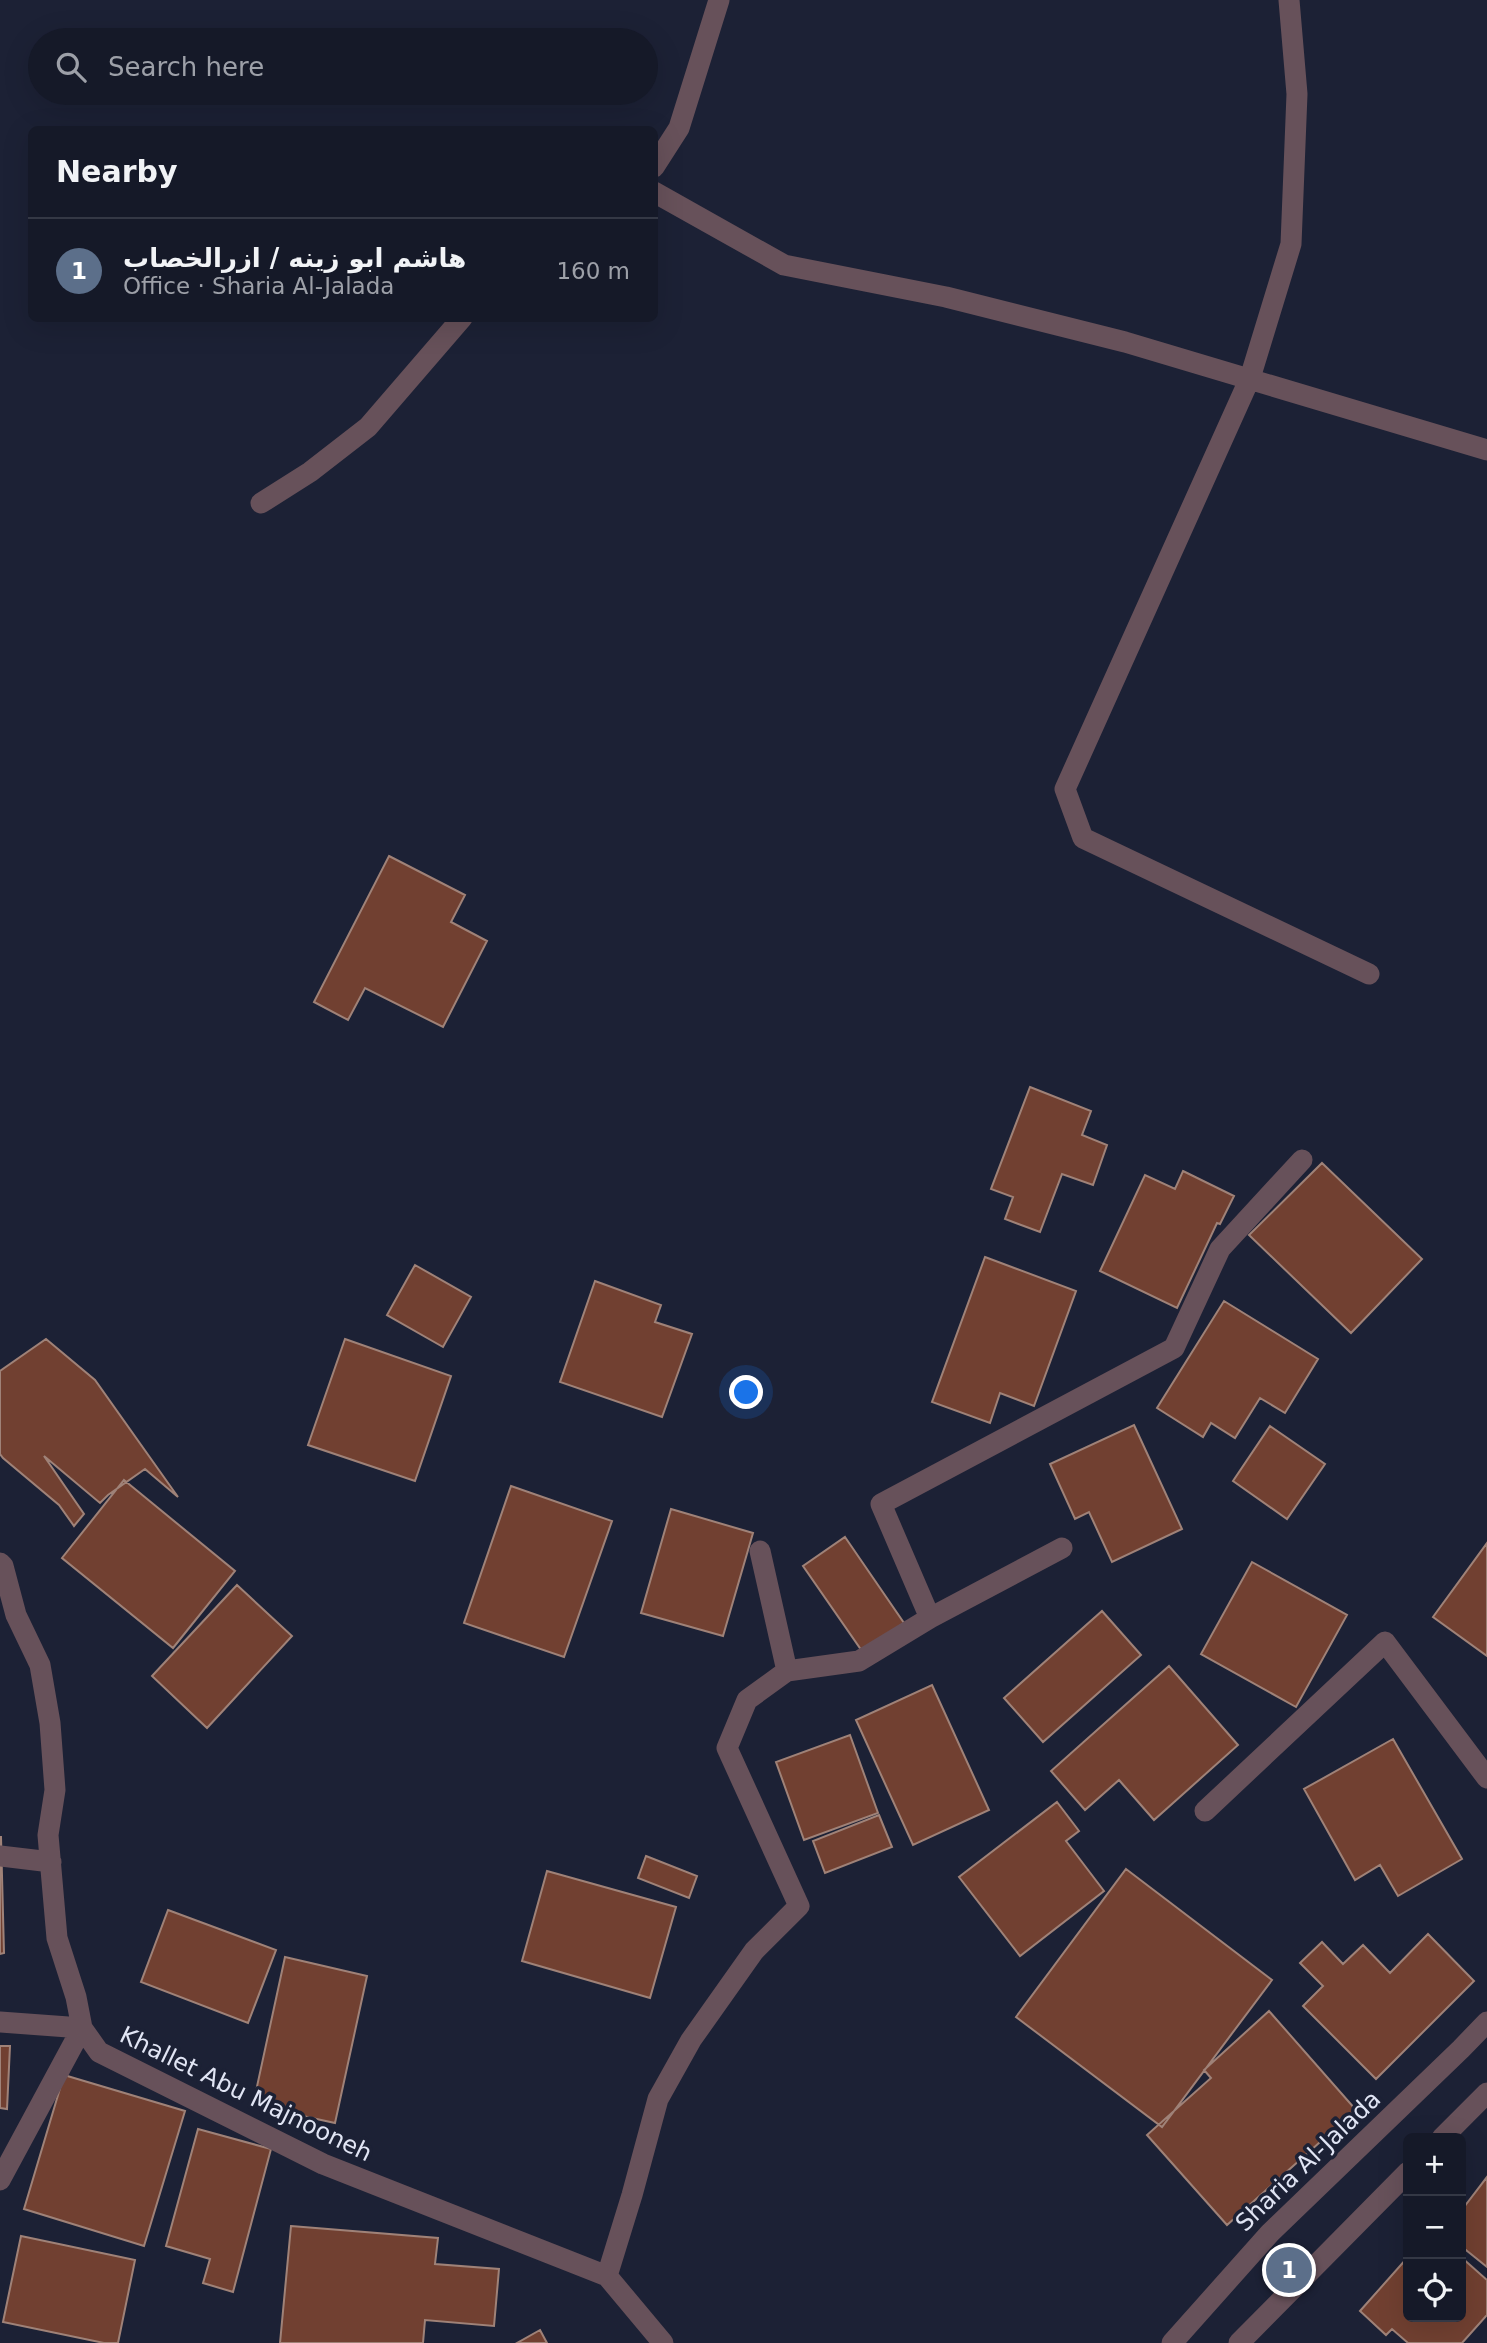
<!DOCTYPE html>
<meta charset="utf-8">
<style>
body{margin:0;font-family:"DejaVu Sans","Noto Naskh Arabic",sans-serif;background:#1e2230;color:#f1f3f6}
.controls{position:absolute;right:21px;bottom:21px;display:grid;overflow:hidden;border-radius:10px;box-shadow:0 7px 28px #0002}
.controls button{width:63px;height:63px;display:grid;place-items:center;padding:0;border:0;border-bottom:2px solid #343845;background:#151928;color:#f1f3f6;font:35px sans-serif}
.you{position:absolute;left:747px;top:1393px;width:24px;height:24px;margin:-18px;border:5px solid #fff;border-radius:50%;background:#1a73e8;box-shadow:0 0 0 10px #1a73e833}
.badge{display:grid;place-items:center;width:46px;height:46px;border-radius:50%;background:#90b8fd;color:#fff;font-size:23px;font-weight:700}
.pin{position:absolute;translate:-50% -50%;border:4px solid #fff;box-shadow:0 2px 7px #0006}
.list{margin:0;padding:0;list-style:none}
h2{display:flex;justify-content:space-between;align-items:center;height:91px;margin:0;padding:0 28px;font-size:30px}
h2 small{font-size:23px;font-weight:400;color:#9da0a8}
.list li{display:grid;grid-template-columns:46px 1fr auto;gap:21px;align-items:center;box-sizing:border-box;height:105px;padding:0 28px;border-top:2px solid #343845}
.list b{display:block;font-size:26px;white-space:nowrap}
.list p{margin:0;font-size:23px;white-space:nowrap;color:#9da0a8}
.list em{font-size:23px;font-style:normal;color:#9da0a8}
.icon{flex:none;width:38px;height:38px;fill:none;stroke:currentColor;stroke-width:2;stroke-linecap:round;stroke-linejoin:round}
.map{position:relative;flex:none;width:1487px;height:2343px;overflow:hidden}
.search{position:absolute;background:#151928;box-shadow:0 7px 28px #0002;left:28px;top:28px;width:630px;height:77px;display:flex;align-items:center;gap:18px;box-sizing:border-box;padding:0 24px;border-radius:38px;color:#9da0a8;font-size:26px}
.panel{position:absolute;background:#151928;box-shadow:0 7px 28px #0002;left:28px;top:126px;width:630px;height:196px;border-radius:10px}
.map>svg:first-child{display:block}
</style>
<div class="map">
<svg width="1487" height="2343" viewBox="0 0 1487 2343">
<rect width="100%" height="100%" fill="#1c2135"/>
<path fill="#714031" stroke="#9f8278" stroke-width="2" d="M389,856L465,895L451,922L487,941L443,1027L365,988L348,1020L314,1002Z
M1030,1087L1091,1111L1082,1135L1107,1145L1093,1185L1062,1174L1040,1232L1005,1219L1013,1197L991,1189Z
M1322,1163L1422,1259L1351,1333L1249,1235Z
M1183,1171L1234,1196L1220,1224L1217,1223L1177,1308L1100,1271L1145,1175L1175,1189Z
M985,1257L1076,1291L1034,1406L1000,1393L990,1423L932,1402Z
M415,1265L471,1297L443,1347L387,1315Z
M595,1281L661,1305L655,1322L692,1334L662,1417L560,1382Z
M1224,1301L1318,1359L1285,1413L1260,1398L1235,1438L1211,1423L1203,1437L1157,1408Z
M46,1339L95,1380L178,1497L145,1469L108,1495L100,1503L44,1456L84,1514L74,1526L59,1505L3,1458L0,1454V1371Z
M345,1339L451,1376L415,1481L308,1445Z
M1134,1425L1182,1529L1112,1562L1089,1512L1075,1519L1050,1464Z
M1270,1426L1325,1464L1287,1519L1233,1481Z
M124,1480L235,1571L173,1648L62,1558Z
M511,1486L612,1521L564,1657L464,1623Z
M671,1509L753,1533L723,1636L641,1613Z
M845,1537L904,1623L862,1651L803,1566Z
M1487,1543V1656L1433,1617Z
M1252,1562L1347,1615L1296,1707L1201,1654Z
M237,1585L292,1636L207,1728L152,1676Z
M1102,1611L1141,1655L1043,1742L1004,1698Z
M1169,1666L1238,1745L1154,1820L1119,1780L1085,1810L1051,1771Z
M932,1685L989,1810L913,1845L856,1720Z
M850,1735L878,1813L804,1840L776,1762Z
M1393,1739L1462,1859L1398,1896L1380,1865L1355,1880L1304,1789Z
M1057,1802L1079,1831L1066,1841L1104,1891L1020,1956L959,1877Z
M879,1815L892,1847L825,1873L813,1841Z
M1,1837L4,1953L0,1954V1837Z
M646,1856L697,1876L689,1898L638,1878Z
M1126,1869L1272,1980L1162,2127L1016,2017Z
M547,1871L676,1907L650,1998L522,1961Z
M168,1910L276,1950L248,2023L141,1982Z
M1428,1934L1474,1981L1376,2079L1303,2006L1323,1986L1300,1963L1322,1942L1343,1964L1363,1945L1390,1973Z
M285,1957L367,1976L335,2123L253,2105Z
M1269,2011L1356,2110L1227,2225L1147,2135L1211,2078L1204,2070Z
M0,2046H10L7,2109L0,2108Z
M64,2075L185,2111L144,2246L24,2209Z
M198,2129L271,2149L233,2292L203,2283L210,2259L166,2246Z
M1487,2177V2267L1461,2246V2211Z
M291,2226L438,2238L435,2264L499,2269L494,2326L425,2320L423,2343H280Z
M21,2236L135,2260L118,2343H104L3,2322Z
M1408,2257V2317H1461V2257L1487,2280V2315L1462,2343H1408L1392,2329L1386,2335L1360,2311Z
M540,2330L547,2343H517Z"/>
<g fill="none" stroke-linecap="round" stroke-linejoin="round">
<path stroke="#67515a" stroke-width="21" d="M1289,0L1297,94L1291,244L1250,378L1065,789L1083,838L1369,974
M654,167L679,128L719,0
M654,192L784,265L946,297L1125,342L1487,450
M261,503L310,472L368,427L462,318
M0,1563L3,1566L16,1615L40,1665L50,1723L55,1790L48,1835L57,1938L76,1997L82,2028L99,2052L323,2164L607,2276L663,2343
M930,1618L881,1504L1174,1348L1220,1249L1302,1160
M787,1671L859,1661L930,1618L1062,1548
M1205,1811L1385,1642L1487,1778
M0,1856L51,1862
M0,2022L82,2028L0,2180
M1442,2138L1487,2093
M607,2276L632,2195L658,2099L691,2040L754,1951L799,1906L727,1748L747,1700L787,1671L760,1551
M1172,2343L1270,2233L1461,2049L1487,2022
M1239,2343L1408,2172"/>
</g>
<g text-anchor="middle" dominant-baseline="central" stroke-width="7" stroke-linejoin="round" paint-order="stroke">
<g font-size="24" fill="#e1e5f4" stroke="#1c2135">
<text transform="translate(246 2094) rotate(26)">Khallet Abu Majnooneh</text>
<text transform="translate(1308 2161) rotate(-44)">Sharia Al-Jalada</text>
</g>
</g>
</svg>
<div class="controls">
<button>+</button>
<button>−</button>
<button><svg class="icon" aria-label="locate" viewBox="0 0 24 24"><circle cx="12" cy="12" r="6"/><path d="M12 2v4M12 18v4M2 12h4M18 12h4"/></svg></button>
</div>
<div class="you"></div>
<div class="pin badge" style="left:1289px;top:2270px;background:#5c6f8a">1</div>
<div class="search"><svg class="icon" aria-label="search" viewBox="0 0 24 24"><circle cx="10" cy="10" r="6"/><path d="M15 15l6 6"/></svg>Search here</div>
<section class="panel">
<h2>Nearby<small></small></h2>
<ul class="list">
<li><span class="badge" style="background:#5c6f8a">1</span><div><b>هاشم ابو زينه / ازرالخصاب</b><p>Office · Sharia Al-Jalada</p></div><em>160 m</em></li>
</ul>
</section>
</div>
